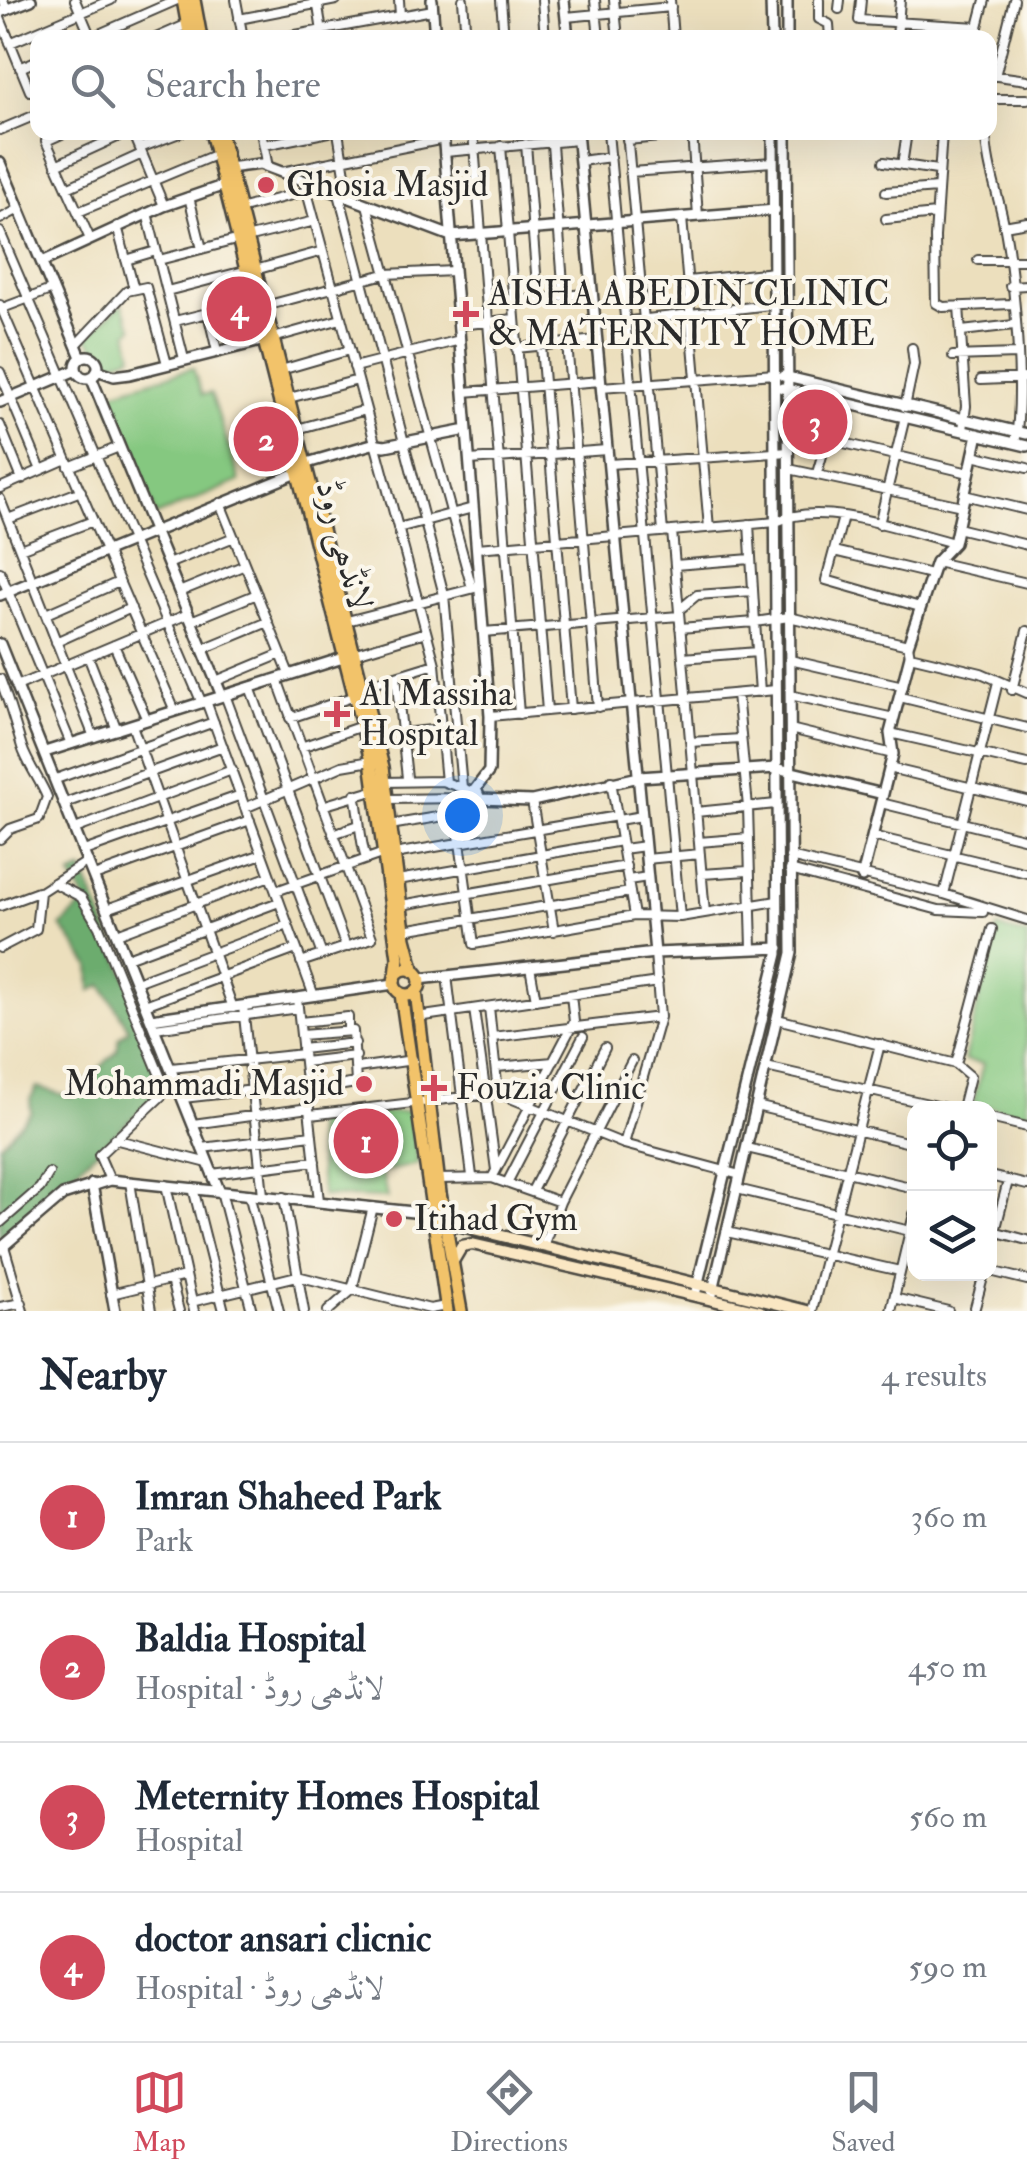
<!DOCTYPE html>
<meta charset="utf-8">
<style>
body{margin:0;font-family:"IM FELL Double Pica",Amiri,serif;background:#f2f2f3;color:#1f2937}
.controls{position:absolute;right:30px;bottom:30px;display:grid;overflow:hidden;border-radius:20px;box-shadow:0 10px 40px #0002}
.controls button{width:90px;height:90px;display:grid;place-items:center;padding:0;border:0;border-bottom:2px solid #e0e1e3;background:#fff;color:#1f2937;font:50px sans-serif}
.you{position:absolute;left:462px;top:815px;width:35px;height:35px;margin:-25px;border:8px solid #fff;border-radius:50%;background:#1a73e8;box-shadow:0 0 0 15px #1a73e833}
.badge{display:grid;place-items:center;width:65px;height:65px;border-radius:50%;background:#d1495b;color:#fff;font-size:32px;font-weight:700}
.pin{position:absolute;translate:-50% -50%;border:5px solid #fff;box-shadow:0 2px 10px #0006}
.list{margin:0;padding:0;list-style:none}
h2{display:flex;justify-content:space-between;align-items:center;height:130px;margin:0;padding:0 40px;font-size:42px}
h2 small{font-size:32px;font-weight:400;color:#747a83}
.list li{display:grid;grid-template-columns:65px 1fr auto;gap:30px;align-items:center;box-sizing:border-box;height:150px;padding:0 40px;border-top:2px solid #e0e1e3}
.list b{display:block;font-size:38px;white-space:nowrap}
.list p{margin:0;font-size:32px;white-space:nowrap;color:#747a83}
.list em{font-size:32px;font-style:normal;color:#747a83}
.icon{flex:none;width:55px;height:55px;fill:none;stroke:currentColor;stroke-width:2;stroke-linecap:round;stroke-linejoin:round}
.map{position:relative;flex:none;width:1027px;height:1311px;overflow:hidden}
.search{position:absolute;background:#fff;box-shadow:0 10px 40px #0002;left:30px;right:30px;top:30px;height:110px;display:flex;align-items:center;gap:25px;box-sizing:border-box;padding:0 35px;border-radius:20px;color:#747a83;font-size:38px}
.sheet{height:730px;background:#fff}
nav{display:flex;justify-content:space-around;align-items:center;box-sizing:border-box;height:140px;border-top:2px solid #e0e1e3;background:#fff;font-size:28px;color:#747a83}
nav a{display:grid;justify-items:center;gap:5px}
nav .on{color:#d1495b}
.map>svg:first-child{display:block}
</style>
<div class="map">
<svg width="1027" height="1311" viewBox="0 0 1027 1311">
<rect width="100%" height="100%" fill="#fbf7ec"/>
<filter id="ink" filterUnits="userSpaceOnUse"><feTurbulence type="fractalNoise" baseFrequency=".01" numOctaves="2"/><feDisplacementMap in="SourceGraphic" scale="20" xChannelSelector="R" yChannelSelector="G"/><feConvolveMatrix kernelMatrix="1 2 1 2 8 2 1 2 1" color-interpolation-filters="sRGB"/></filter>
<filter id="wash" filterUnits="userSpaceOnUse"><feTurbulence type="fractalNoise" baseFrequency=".0048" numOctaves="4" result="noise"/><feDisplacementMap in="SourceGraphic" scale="40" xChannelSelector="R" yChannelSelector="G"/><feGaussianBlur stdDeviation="2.25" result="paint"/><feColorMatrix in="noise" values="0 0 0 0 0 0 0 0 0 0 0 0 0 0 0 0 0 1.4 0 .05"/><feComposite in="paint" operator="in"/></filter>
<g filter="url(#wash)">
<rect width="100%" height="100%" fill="#ecdfbd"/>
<path fill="#85c880" stroke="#587a56" stroke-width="2.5" d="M122,303L133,328L128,332L133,355L110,364L87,337Z
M193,368L202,395L211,393L240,481L156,516L106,394Z
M997,928L1027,935V1115L973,1103L983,1064L964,1060Z
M410,1111L418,1164L382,1172L387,1198L322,1196L314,1118Z"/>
<path fill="#6cac6e" stroke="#4c6c4c" stroke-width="2.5" d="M83,870L170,1084L0,1239V1145L31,1112L30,1099L37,1087L71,1097L117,1051L119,1038L129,1029L102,985L91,991L90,966L61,926L86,902L71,876Z"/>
</g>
<g filter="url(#ink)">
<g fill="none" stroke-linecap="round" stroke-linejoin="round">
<defs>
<path id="minor" d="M3,0L7,10
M75,0L91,38
M236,0L243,38
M317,0L323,38
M399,0L400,16
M463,0L466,38
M501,0L504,38
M542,0L545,38
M595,0L599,38
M614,0L618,38
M670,0L673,38
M819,0V19L829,24L830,38
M861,0L859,20L978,27
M839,9L840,0
M566,17L671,7
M0,18L30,91L38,88
M239,19L336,0
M90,38L177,0
M156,38L188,24
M279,38L433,10
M416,38L435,34
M897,38L900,0
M975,38L985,0
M10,43L111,0
M20,68L38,60
M990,75L1027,80
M995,76L1014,0
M990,99H1027
M0,130L38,114
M66,132L46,141L90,239
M133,132L164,206
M261,132L268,167
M338,132L349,198
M473,132L519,714
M551,132L564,296
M608,132L680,917
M627,132L663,532
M692,132L698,216
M942,132L935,237L936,303L943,307L1011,304
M986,132C986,164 998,193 1004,224C1014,276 1025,393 1015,443
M627,140L713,132
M526,144L538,299
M264,145L329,132
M501,146L547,711
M140,148L182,132
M445,152L578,140
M580,161L611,157
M884,162L937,170
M56,165L128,132
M902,165L907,132
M282,172L444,139
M630,172L773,162
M304,181L435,664L446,782
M67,188L142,154
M886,192L937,188
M339,194L444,595L462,787
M189,197L202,249
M367,205L472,588
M239,209L307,191
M78,212L215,155
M147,213L184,359
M682,218L709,528
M0,219L19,209
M886,219L936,214
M117,226L134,289
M1004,226L1027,222
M0,232L201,701
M246,238L315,221
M126,260L156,251
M159,260L236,240
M978,260H1027
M255,270L323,251
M688,281L774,272
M1010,286L1027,285
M167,291L244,271
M512,302L592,293
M0,305L175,711
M265,306L385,274L454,271
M959,306L966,406L963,430
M0,309L53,289
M208,313L217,351
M175,321L252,302
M459,325L514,319
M595,325L787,303
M962,331L1014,325
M273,338L341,319
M567,343L598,707
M76,345L127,291L146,287L167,364
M541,346L571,709
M516,348L597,340
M953,356L1016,354
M354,367L460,340
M281,370L350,350
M0,372L41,470
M981,380L1027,378
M601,387L775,374
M464,392L601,381
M289,398L358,380
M905,407L914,364L912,348
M0,425L22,479
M297,429L366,410
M827,439L969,473
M973,455L1027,468
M470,460L607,450
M609,464L789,452
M69,467L119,447
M789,469L962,506
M817,473L838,401
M0,488L66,459
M964,495L1027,510
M0,499L94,737
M220,503L289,674
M843,517L826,580L920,607
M8,519L81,491
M749,524L755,622L789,617L908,645L910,656L981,673L1027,693
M879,524L905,417
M398,528L473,508
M957,528L1027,545
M672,531L705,913
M477,548L776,522C821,499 905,531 954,543
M20,549L93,521
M834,551L931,574
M936,562L1027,583
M168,564L234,537
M675,565L751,559
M0,572L71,744
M179,592L245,565
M679,610L697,595L753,591
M46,614L119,582
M191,621L257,594
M347,621L475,588
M680,628L755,622L760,692
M483,632L679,616
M56,642L131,608
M114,645L147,720
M203,649L268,622
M356,653L426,632
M88,656L117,730
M683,658L757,652
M790,660L903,686
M396,676L435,664
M0,679C9,702 15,724 22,747C27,763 40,780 47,797L39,819L10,829L0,839
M277,679L372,938L301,962
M216,681L281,654
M17,686L188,614
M364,686L396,676L407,778
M250,687L346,947
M1012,690L1027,631
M737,694L748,807L752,948
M225,695L322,955
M790,695L894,718
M900,697L1027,728
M206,701L314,996
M399,703L488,695
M490,716L776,690
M290,718L355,696
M132,725L233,1008
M790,729L893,754
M402,733L441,729
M890,733L1027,764
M690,742L741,739
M301,747L362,726
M889,768L1027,801
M56,779L214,722
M611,781L634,916
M384,782L442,781L473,792
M355,794C360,817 359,836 366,859
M388,799L464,798L473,792
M454,799L474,944L634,916L680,917L777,901
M532,801L554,931
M65,803L223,746
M881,803L1027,839
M322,806L376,790
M245,808L342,766L371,761
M696,812L776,804
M618,820L642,816
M390,825L438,817
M75,829L232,770
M333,834L359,825
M872,836L1027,873
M699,842L749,838
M623,849L645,846
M84,851L241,795
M394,854L617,816
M790,857L944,894L1027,920
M646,859L700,854
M790,870L939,910L983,912
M702,874L748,871
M94,876L250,820
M398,880L621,841
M628,880L648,877
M54,883L81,897L99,927L161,1078
M276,891L384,853
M944,894L998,682
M401,905L626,866
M0,906L38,892
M107,909L262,854
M404,930L630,892
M117,934L270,876
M0,948L36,929L40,892L88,861
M127,958L279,902
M530,967L536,1000
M447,976L472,1176
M136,982L288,925
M297,998L319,1201
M145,1005L296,949
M243,1006L263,1195
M489,1007L498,1093
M474,1009L496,1170
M417,1017L658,982
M777,1019L956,1064
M300,1022L348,1017V1029
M155,1028L298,1008
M301,1035L353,1031L356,1083L319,1089
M493,1037L660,1017
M302,1049L355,1043
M304,1062L356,1056
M497,1067L553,1062
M766,1067L946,1108
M171,1068L303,1054
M357,1068L413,1060
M183,1098L306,1084
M756,1106L914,1144
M962,1108L970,1076L956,1064L992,929
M310,1115L498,1093L624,1144L740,1175
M990,1118L1027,1127
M193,1124L309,1108
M114,1139L208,1163
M624,1144L660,1017L655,953
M202,1148L312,1135
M747,1148L914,1188
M212,1174L315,1161
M990,1176L1027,1185
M492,1178L574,1022L571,995
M438,1179L492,1178L560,1202
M110,1180L99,1155L176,1082
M130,1182L151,1311
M507,1183L583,1037
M166,1185L194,1311
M193,1188L224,1311
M737,1189L910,1231
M221,1191L252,1311
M532,1191L605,1048
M249,1194L279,1311
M284,1197L304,1311
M0,1223L40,1188L49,1173
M993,1231L1027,1240
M727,1232L900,1271
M4,1246L23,1311
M543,1246L560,1202L632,1061
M990,1251L1008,1181
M990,1271L1027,1280
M171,1280L179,1311
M111,1294L185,1276
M894,1298L948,1311
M191,1302L297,1276L430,1309L446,1306
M0,1307L22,1303
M328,1311L352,1290L373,1207
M812,1311L880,1044
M891,1311L914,1214
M974,1311L984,1274"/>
<path id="tertiary" d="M432,0L435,38
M564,0L568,38
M771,0L772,38
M0,12L31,0
M787,38V0
M443,132L490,716L489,771L473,792
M577,132L655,953
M0,163L81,357
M228,168L260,164L451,236L775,210
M42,262L164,206L222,186
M76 367a11 11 0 1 1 22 0a11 11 0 1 1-22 0Z
M97,370L114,376L130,374L269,339
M783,376L1027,434
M91,377L222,696
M782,388L1027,446
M0,402L76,370
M307,463L372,444L385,446L467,430
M0,595L297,473
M0,644L219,1190
M908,645L936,562L954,543L978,434
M45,752L346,657
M477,791L480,799L532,801L639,777L776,768L883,794
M862,877L893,754L890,733L910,656
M419,979L655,953L779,948
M151,1019L394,984
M92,1184L115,1311
M0,1249L63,1195L110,1180L432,1214
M695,1295L778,954L773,132
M711,1299L792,953L786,132"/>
<path id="secondary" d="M445,1222L807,1311
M452,1263L462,1246L472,1244L760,1311"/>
<path id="primary" d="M183,0L190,38
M194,0L201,38
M211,132L371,761L398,958L396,976
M220,132L383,767L405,938L414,972
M394 982a13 13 0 1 1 26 0a13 13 0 1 1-26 0Z
M416,991L440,1193L461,1311
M401,994L447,1311"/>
</defs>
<use href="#minor" stroke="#484641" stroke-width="12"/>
<use href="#tertiary" stroke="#484641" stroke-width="14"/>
<use href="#secondary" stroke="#484641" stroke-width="15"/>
<use href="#primary" stroke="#484641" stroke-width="16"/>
<use href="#minor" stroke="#fff" stroke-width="8"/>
<use href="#tertiary" stroke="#fff" stroke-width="9"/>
<use href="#secondary" stroke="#fae7c3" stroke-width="10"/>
<use href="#primary" stroke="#f2c36a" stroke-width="11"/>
</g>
</g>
<g fill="#d1495b" stroke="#fbf7ec" stroke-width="4">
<circle cx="266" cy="185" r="10"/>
<path d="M461 299h10v10h10v10h-10v10h-10v-10h-10v-10h10z"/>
<path d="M332 699h10v10h10v10h-10v10h-10v-10h-10v-10h10z"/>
<circle cx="364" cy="1084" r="10"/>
<path d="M429 1073h10v10h10v10h-10v10h-10v-10h-10v-10h10z"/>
<circle cx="394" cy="1219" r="10"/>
</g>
<g text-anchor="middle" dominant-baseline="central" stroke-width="8" stroke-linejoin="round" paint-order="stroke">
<g font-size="35" fill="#2b2b2b" stroke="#fbf7ec" text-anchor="start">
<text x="286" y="185">Ghosia Masjid</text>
<text x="488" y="294">AISHA ABEDIN CLINIC<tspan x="488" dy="40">&amp; MATERNITY HOME</tspan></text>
<text x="360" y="694">Al Massiha<tspan x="360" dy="40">Hospital</tspan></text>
<text x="344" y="1084" text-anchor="end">Mohammadi Masjid</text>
<text x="456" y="1088">Fouzia Clinic</text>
<text x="414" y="1219">Itihad Gym</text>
</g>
<g font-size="35" fill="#2b2b2b" stroke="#fbf7ec">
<text transform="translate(344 545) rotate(75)">لانڈھی روڈ</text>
</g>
</g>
</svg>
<div class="controls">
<button><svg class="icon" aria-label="locate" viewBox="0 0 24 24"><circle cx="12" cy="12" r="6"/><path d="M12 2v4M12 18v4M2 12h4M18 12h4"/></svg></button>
<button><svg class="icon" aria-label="layers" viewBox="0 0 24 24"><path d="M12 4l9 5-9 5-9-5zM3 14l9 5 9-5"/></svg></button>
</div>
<div class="you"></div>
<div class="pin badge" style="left:366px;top:1141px">1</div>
<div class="pin badge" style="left:266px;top:439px">2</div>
<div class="pin badge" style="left:815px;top:422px">3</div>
<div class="pin badge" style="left:239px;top:309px">4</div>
<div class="search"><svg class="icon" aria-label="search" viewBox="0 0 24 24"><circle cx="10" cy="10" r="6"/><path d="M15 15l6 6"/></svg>Search here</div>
</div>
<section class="sheet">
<h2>Nearby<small>4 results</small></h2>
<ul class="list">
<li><span class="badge">1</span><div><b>Imran Shaheed Park</b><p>Park</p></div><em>360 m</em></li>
<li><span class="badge">2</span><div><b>Baldia Hospital</b><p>Hospital · لانڈھی روڈ</p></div><em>450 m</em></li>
<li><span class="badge">3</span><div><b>Meternity Homes Hospital</b><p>Hospital</p></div><em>560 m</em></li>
<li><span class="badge">4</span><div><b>doctor ansari clicnic</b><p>Hospital · لانڈھی روڈ</p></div><em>590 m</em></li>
</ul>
</section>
<nav>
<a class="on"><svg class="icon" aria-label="map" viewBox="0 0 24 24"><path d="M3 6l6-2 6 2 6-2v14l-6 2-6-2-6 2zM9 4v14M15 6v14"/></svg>Map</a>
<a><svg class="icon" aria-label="directions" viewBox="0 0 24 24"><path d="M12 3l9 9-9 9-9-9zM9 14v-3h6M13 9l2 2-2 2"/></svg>Directions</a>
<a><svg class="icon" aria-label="saved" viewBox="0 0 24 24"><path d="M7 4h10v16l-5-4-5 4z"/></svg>Saved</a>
</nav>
